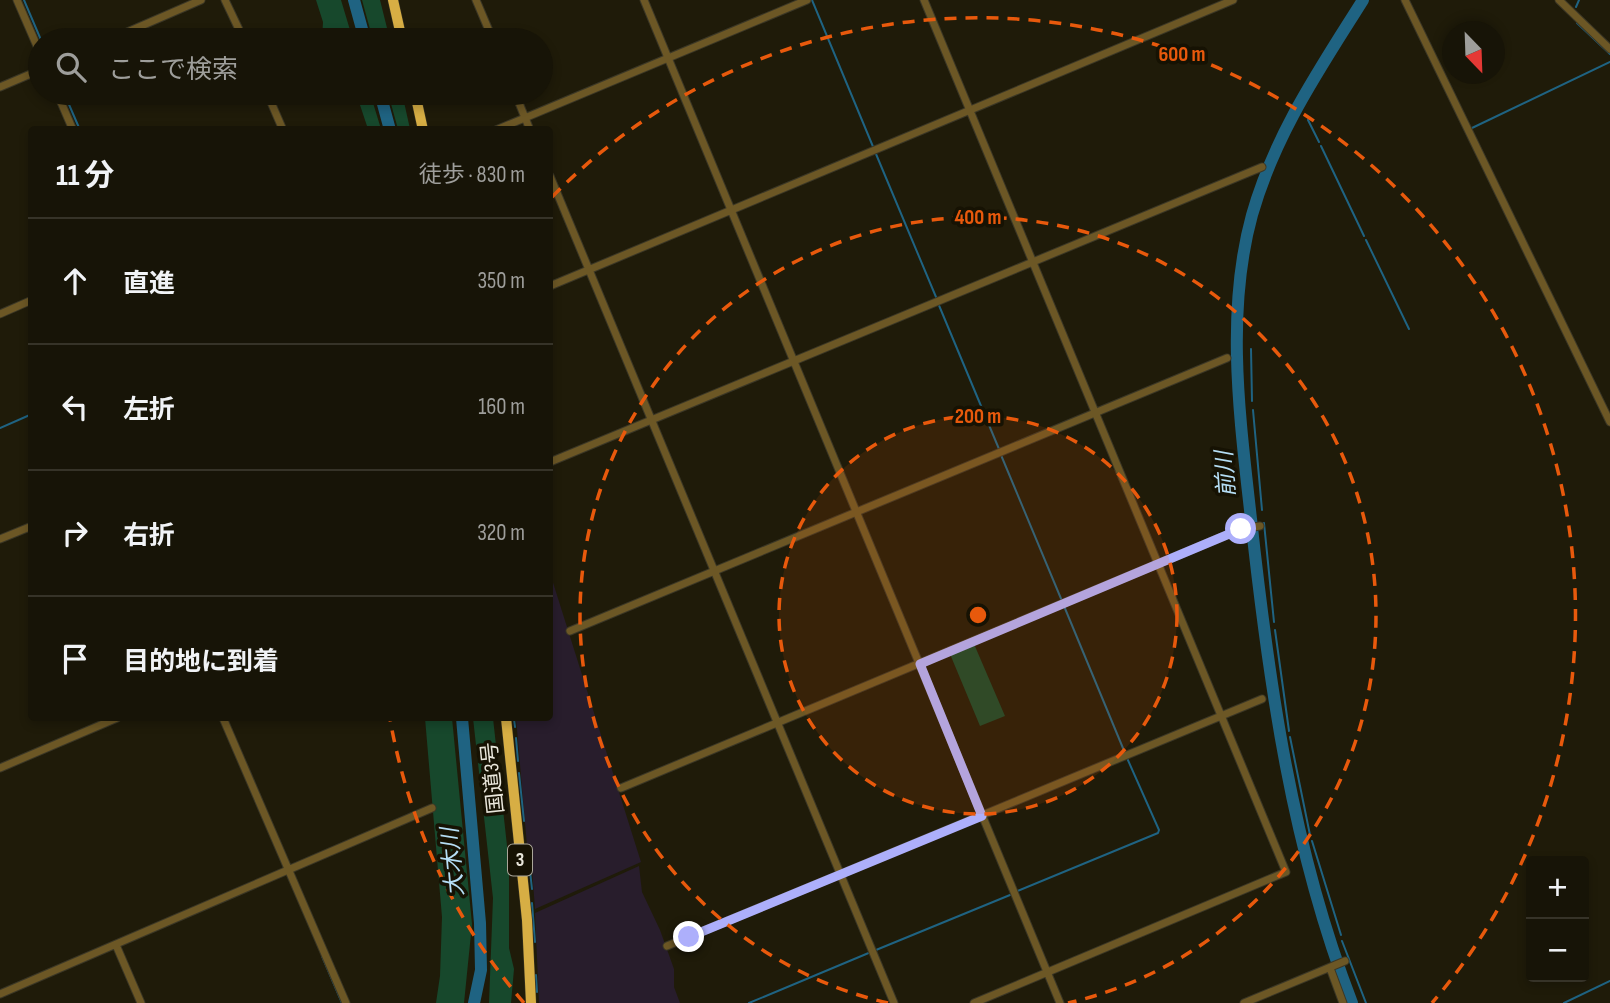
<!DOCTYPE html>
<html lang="ja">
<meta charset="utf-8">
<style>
body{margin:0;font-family:"Sofia Sans Condensed","Noto Sans JP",sans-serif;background:#201d11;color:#f1f3f6}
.controls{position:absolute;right:21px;bottom:21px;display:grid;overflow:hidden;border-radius:7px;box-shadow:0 4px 10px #0003}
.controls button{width:63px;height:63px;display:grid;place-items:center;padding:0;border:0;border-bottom:2px solid #363328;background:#171407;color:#f1f3f6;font:35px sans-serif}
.compass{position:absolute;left:1442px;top:21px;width:63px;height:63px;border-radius:50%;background:#171407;box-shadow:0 4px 10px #0003;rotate:157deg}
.stop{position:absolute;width:21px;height:21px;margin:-16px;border:5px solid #adaffb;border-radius:50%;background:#fff}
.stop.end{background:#adaffb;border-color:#fff;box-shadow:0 2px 7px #0008}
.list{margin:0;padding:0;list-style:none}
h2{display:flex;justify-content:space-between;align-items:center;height:91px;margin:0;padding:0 28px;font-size:30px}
h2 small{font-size:23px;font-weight:400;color:#9e9e9b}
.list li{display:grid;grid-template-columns:46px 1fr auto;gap:21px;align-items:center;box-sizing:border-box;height:126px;padding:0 28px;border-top:2px solid #363328}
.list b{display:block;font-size:26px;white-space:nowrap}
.list em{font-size:23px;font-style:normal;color:#9e9e9b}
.icon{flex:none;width:38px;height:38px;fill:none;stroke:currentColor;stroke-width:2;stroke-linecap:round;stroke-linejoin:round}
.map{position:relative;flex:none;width:1610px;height:1003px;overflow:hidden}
.search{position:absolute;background:#171407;box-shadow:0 4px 10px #0003;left:28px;top:28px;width:525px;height:77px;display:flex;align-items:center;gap:18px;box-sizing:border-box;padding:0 24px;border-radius:38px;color:#9e9e9b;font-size:26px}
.panel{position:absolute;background:#171407;box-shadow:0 4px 10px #0003;left:28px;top:126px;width:525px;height:595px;border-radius:7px}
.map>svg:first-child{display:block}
</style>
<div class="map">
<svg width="1610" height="1003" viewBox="0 0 1610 1003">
<rect width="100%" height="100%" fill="#1f1b09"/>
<path fill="#281d2c" d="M550,573L641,862L535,909L532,869H529L516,718H550Z
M639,866L642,892L660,930L674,969V987L680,1003H539L535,913Z"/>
<path fill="#17482c" d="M316,0H341L353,40H322L323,22Z
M362,0H380L390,40H373Z
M356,93H370L381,129H368Z
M388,93H402L410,129H398Z
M974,644L1005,716L980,726L950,654Z
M425,718H452L472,924L464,1003H436L440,976L442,917Z
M473,718H493L509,864V948L514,969L511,1003H489L493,898Z"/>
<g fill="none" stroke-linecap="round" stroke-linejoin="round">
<path stroke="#1f6382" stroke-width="2" d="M24,0L41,40
M812,0L874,149
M1576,7L1579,0
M1577,23L1610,54
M64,93L80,130
M1308,120L1319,142
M1472,128L1610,62
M1321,146L1364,236
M876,154L936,297
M1366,240L1409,329
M938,303L999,449
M1251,349L1252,401
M1253,410L1262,510
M0,428L32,414
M1001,455L1062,601
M1264,523L1274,622
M1064,606L1125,753
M1275,630L1289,731
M514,719L515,727
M1290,737L1310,835
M516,738L518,761
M519,773L524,821
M1312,841L1341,935
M530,871L532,889
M1015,892L1158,833L1159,830L1127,758
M532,903L535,942
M1342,941L1366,1003
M876,950L1010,895
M322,956L342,1003
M536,975L537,992
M749,1003L871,952
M1564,1003L1610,981"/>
<path stroke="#1f6382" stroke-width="12" d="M354,0L365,40
M380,93L390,130
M462,718L480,923L481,970L474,1003
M1352,1003C1292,848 1269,684 1251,519C1240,419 1225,313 1252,215C1275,134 1319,70 1363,0"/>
<defs>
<path id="minor" d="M17,0L40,53
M225,0L244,40
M476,0L493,40
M644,0L1060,1003
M924,0L1286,872L974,1003
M1405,0L1610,422
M1559,0L1610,49
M109,40L201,0
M0,87L40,70
M57,93L73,130
M267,93L283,130
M515,93L530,130
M496,130L807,0
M550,176L894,1003
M550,286L1233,0
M0,314L32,300
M550,462L1262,167
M0,539L32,526
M570,631L1227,358
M223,718L346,1003
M0,768L117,718
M621,788L1241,529L1260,526
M116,945L141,1003
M667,946L1262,699
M1330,968L1343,1003
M0,994L432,808
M1244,1003L1345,961"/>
<path id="highway" d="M393,0L402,40
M415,93L423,130
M506,718L527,920L531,1003"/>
</defs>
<use href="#minor" stroke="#3b3726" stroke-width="9"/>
<use href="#highway" stroke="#3b3726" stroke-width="11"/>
<use href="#minor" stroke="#6c5725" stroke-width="7"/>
<use href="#highway" stroke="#d7ae44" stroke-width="10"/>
</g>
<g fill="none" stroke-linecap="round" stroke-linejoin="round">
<path stroke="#adaffb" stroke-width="9" d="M689,937L982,816L920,664L1241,529"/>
</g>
<circle cx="978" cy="615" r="199" fill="#e8590c" fill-opacity=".12"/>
<g fill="none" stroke="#e8590c" stroke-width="3.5" stroke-dasharray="12 9">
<circle cx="978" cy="615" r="199"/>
<path d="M888 1003A398 398 0 1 1 1068 1003"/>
<path d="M524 1003A597 597 0 0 1 390 719M552 197A597 597 0 0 1 1432 1003"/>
</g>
<g text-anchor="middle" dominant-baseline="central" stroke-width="7" stroke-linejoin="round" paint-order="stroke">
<rect fill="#161203" stroke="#aaa69a" stroke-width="2" x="508" y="844.5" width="24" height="31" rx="5"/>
<g font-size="19" font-weight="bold" fill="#e9e6db">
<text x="520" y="860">3</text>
</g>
<g font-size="21" fill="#e9e6db" stroke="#161203">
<text transform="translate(493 778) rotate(-96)">国道3号</text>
</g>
<g font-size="23" font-style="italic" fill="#b5def5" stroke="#161203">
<text transform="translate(1226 474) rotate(-94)">前川</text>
<text transform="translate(453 862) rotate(-95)">大木川</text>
</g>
</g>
<circle cx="978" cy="615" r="10" fill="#e8590c" stroke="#161203" stroke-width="3.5"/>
<g font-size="21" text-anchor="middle" font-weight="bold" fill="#e8590c" stroke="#161203" stroke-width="7" stroke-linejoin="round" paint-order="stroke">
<text x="1182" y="61">600 m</text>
<text x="978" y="224">400 m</text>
<text x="978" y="423">200 m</text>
</g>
</svg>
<div class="controls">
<button>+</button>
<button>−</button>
</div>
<svg class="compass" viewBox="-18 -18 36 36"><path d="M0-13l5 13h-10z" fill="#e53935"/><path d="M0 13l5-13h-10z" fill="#9e9e9b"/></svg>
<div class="stop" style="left:1241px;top:529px"></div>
<div class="stop end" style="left:689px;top:937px"></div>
<div class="search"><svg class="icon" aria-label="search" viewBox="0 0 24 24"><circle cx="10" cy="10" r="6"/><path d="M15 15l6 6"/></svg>ここで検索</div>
<section class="panel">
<h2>11 分<small>徒歩 · 830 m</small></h2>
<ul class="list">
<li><svg class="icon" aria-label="ahead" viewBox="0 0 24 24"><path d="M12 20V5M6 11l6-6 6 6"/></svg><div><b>直進</b></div><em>350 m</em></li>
<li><svg class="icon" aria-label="left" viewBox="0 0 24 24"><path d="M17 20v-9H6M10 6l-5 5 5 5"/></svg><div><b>左折</b></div><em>160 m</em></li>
<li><svg class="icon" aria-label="right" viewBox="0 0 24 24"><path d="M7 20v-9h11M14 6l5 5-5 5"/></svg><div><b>右折</b></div><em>320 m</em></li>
<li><svg class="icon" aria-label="arrive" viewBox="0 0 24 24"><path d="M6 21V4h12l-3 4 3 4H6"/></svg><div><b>目的地に到着</b></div></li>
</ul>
</section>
</div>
